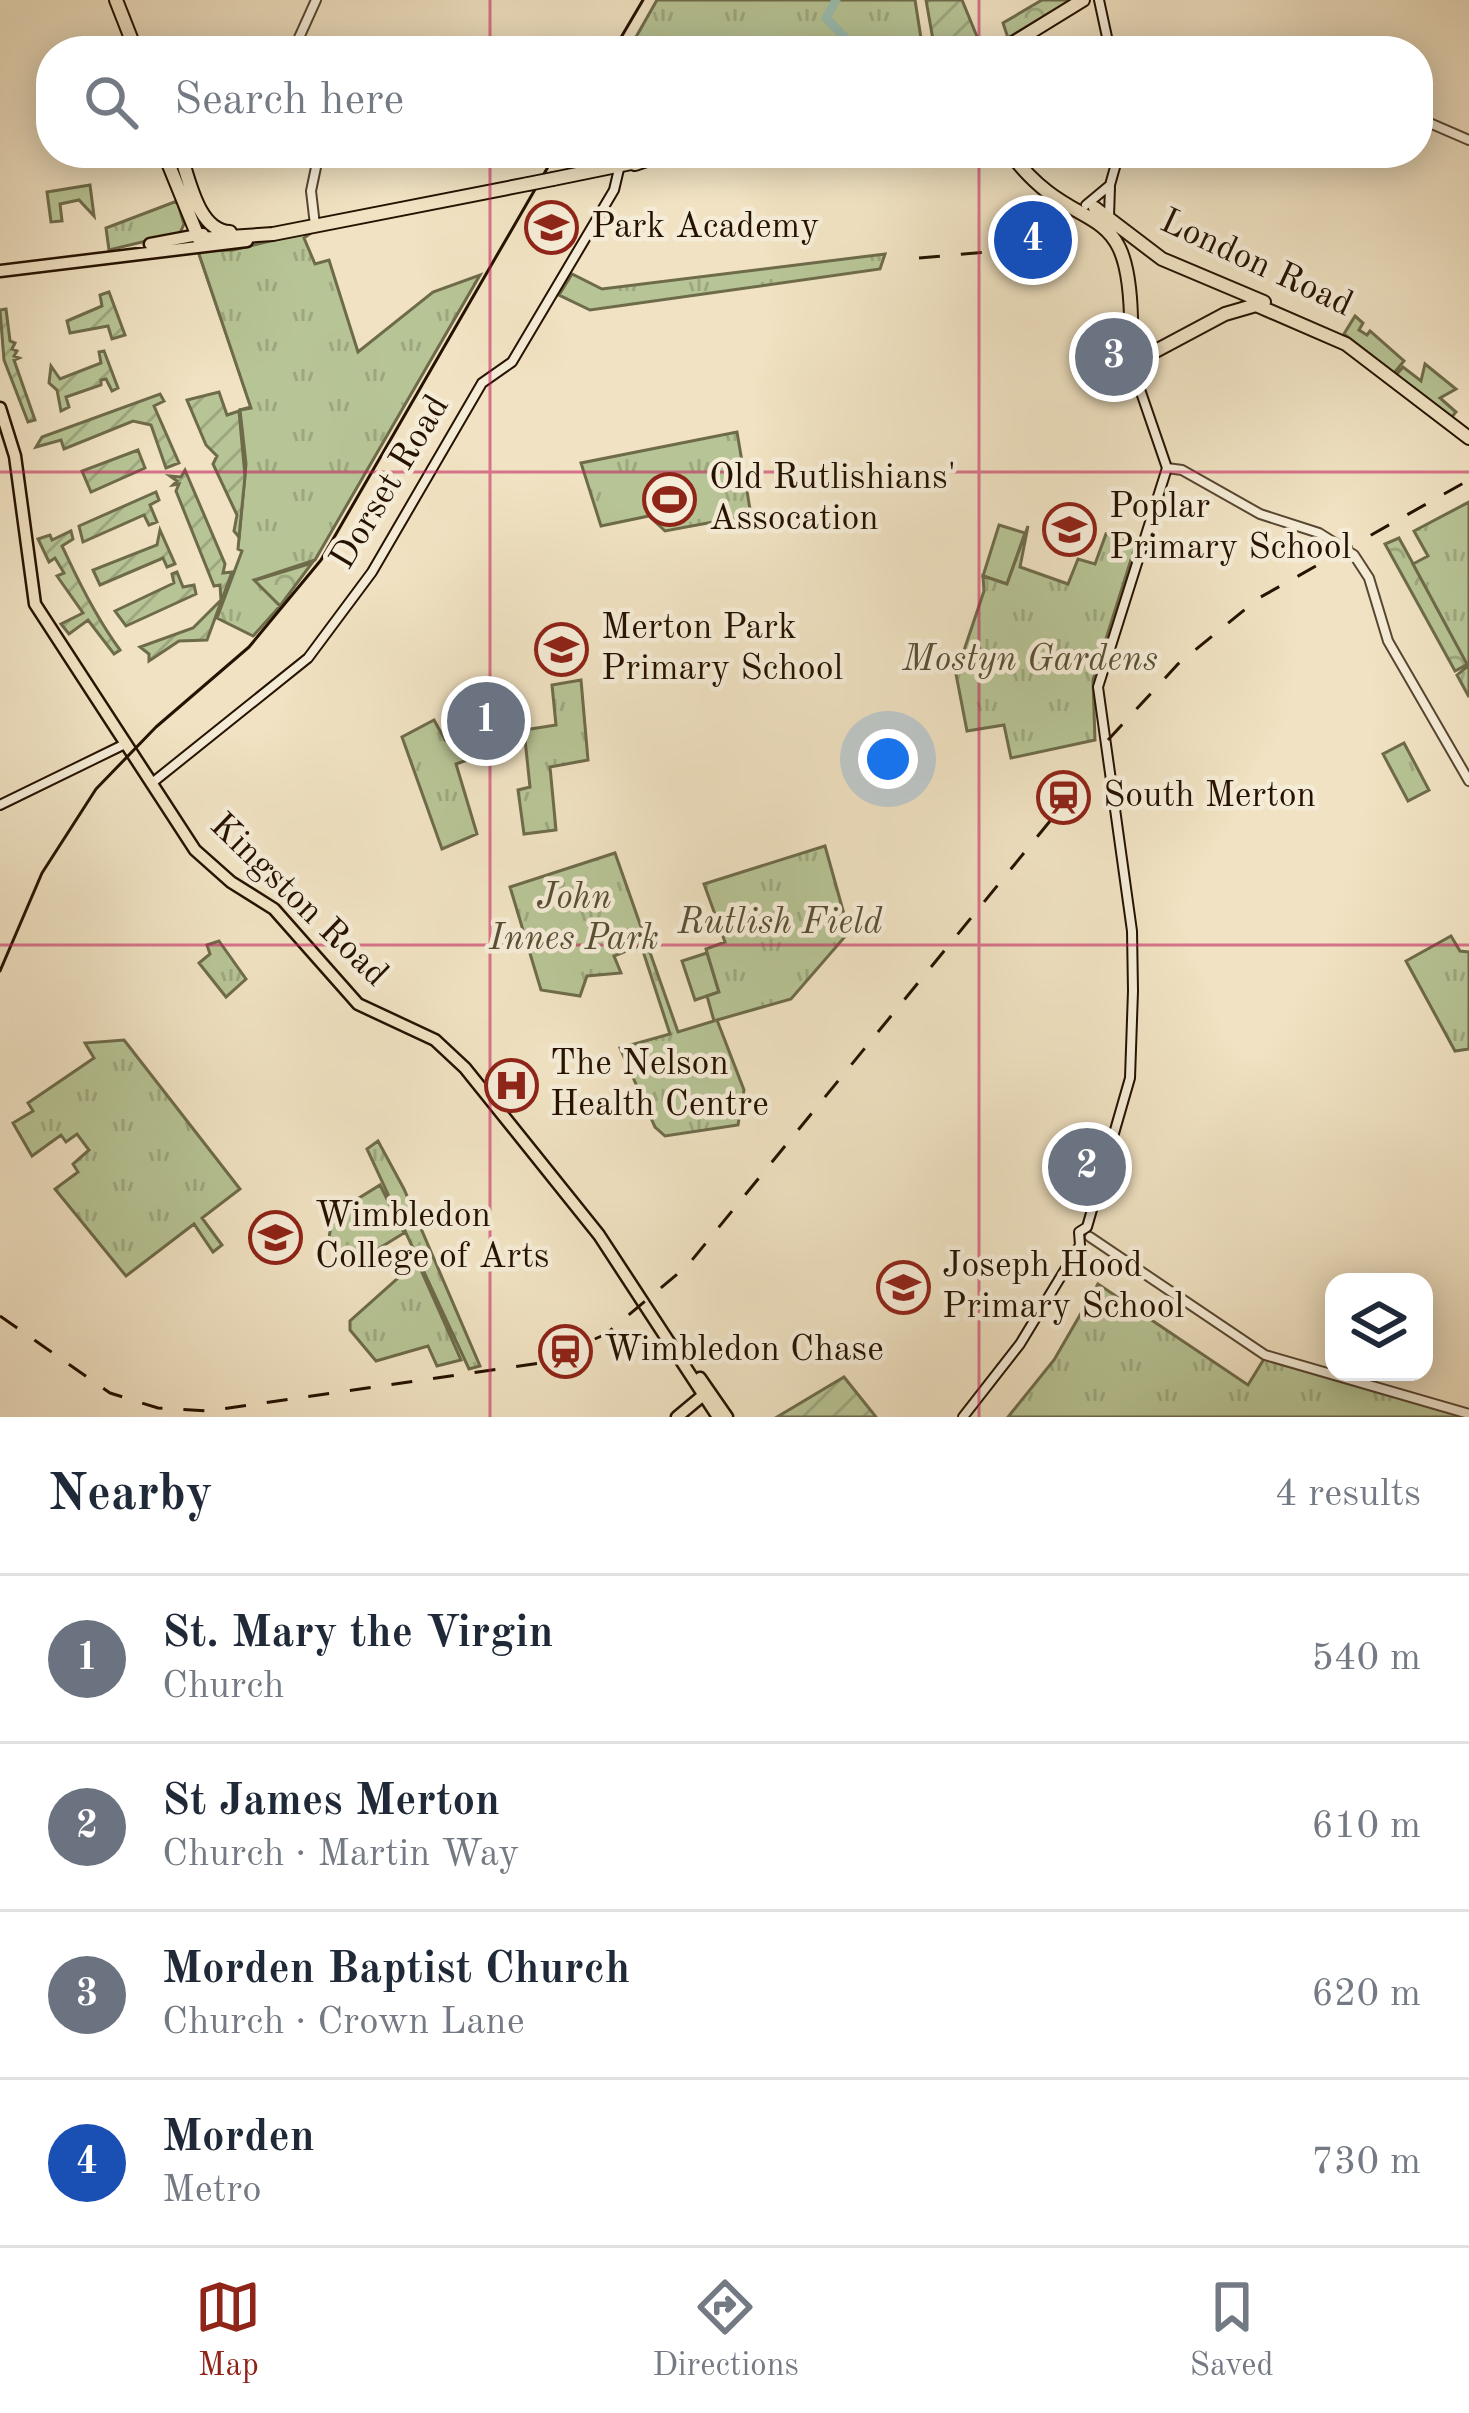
<!DOCTYPE html>
<meta charset="utf-8">
<style>
body{margin:0;font-family:"Old Standard TT",serif;background:#f2f2f3;color:#1f2937}
.controls{position:absolute;right:36px;bottom:36px;display:grid;overflow:hidden;border-radius:24px;box-shadow:0 6px 30px #0003}
.controls button{width:108px;height:108px;display:grid;place-items:center;padding:0;border:0;border-bottom:3px solid #e0e1e3;background:#fff;color:#1f2937;font:60px sans-serif}
.you{position:absolute;left:888px;top:759px;width:42px;height:42px;margin:-30px;border:9px solid #fff;border-radius:50%;background:#1a73e8;box-shadow:0 0 0 18px #1a73e833}
.badge{display:grid;place-items:center;width:78px;height:78px;border-radius:50%;background:#8f2418;color:#fff;font-size:39px;font-weight:700}
.pin{position:absolute;translate:-50% -50%;border:6px solid #fff;box-shadow:0 3px 12px #0006}
.list{margin:0;padding:0;list-style:none}
h2{display:flex;justify-content:space-between;align-items:center;height:156px;margin:0;padding:0 48px;font-size:51px}
h2 small{font-size:39px;font-weight:400;color:#747a83}
.list li{display:grid;grid-template-columns:78px 1fr auto;gap:36px;align-items:center;box-sizing:border-box;height:168px;padding:0 48px;border-top:3px solid #e0e1e3}
.list b{display:block;font-size:45px;white-space:nowrap}
.list p{margin:0;font-size:39px;white-space:nowrap;color:#747a83}
.list em{font-size:39px;font-style:normal;color:#747a83}
.icon{flex:none;width:66px;height:66px;fill:none;stroke:currentColor;stroke-width:2;stroke-linecap:round;stroke-linejoin:round}
.map{position:relative;flex:none;width:1469px;height:1417px;overflow:hidden}
.search{position:absolute;background:#fff;box-shadow:0 6px 30px #0003;left:36px;right:36px;top:36px;height:132px;display:flex;align-items:center;gap:30px;box-sizing:border-box;padding:0 42px;border-radius:48px;color:#747a83;font-size:45px}
.sheet{height:828px;background:#fff}
nav{display:flex;justify-content:space-around;align-items:center;box-sizing:border-box;height:168px;border-top:3px solid #e0e1e3;background:#fff;font-size:33px;color:#747a83}
nav a{display:grid;justify-items:center;gap:6px}
nav .on{color:#8f2418}
.map>svg:first-child{display:block}
</style>
<div class="map">
<svg width="1469" height="1417" viewBox="0 0 1469 1417">
<defs>
<pattern id="forest-crowns" width="20" height="18" patternUnits="userSpaceOnUse" patternTransform="scale(3)"><rect width="20" height="18" fill="#b7c495"/><path d="M2 6a3 3 0 1 1 6 0M12 15a3 3 0 1 1 6 0" fill="none" stroke="#9da77f"/></pattern>
<pattern id="park-tufts" width="24" height="20" patternUnits="userSpaceOnUse" patternTransform="scale(3)"><rect width="24" height="20" fill="#b7c495"/><path d="M3 7l-1-3M5 7V3M7 7l1-3M15 17l-1-3M17 17v-4M19 17l1-3" fill="none" stroke="#9da77f"/></pattern>
<pattern id="garden-furrows" width="10" height="10" patternUnits="userSpaceOnUse" patternTransform="scale(3)"><rect width="10" height="10" fill="#b7c495"/><path d="M-1 1l2-2M0 10L10 0M9 11l2-2" fill="none" stroke="#9da77f"/></pattern>
</defs>
<rect width="100%" height="100%" fill="#f0e2c2"/>
<filter id="stains"><feTurbulence type="fractalNoise" baseFrequency=".00167" numOctaves="4"/><feColorMatrix values="0 0 0 0 .2 0 0 0 0 .09 0 0 0 0 .02 0 0 0 .5 -.17"/></filter>
<radialGradient id="worn" r=".72"><stop offset=".6" stop-color="#630" stop-opacity="0"/><stop offset="1" stop-color="#630" stop-opacity=".3"/></radialGradient>
<path fill="#b7c495" stroke="#6e6b4a" stroke-width="3" d="M90,185L94,216L79,200L60,204L62,221L51,222L47,192Z
M1355,316L1363,323L1359,330L1367,335L1370,331L1404,361L1394,373L1344,334Z
M1425,364L1456,389L1440,398L1456,412L1451,418L1396,375L1403,367L1421,381Z
M999,525L1025,533L1007,584L983,576Z
M707,953L719,992L695,1000L682,961Z"/>
<path fill="url(#forest-crowns)" stroke="#6e6b4a" stroke-width="3" d="M1042,0H1071L1008,38L1003,23Z
M198,251H211L252,361L256,580L312,563L280,606L250,577L240,410L251,407Z
M1399,538L1468,664L1455,671L1385,544Z"/>
<path fill="url(#park-tufts)" stroke="#6e6b4a" stroke-width="3" d="M657,0H915L923,51H628Z
M177,201L184,224L180,233L109,250L106,228Z
M315,230L304,238L315,264L329,260L358,352L433,292L480,275L315,560L254,580L280,606L253,636L217,618L242,551L238,549L246,464L240,410L251,408L198,251L233,250Z
M885,254L880,269L590,310L559,295L572,274L602,289Z
M737,432L751,515L665,531L649,516L601,526L581,463Z
M1469,502V697L1457,675L1468,666L1413,564L1428,556L1414,531Z
M1028,526L1020,567L1068,584L1078,559L1095,564L1106,534L1136,544L1093,680L1095,740L1011,758L1004,725L967,731L956,674L984,591L983,576L1007,584Z
M581,680L588,760L550,767L556,830L524,834L518,790L530,787L524,730L556,725L552,685Z
M434,720L445,740L464,735L473,758L456,764L477,834L442,849L402,737Z
M1404,743L1429,790L1408,801L1383,754Z
M825,846L849,932L791,999L717,1020L744,1090L738,1125L665,1136L655,1127L620,1048L670,1034L641,945L614,956L621,973L587,976L580,996L541,990L510,887L615,853L678,1032L714,1021L707,996L719,992L706,949L725,942L704,884Z
M1451,936L1460,951L1469,952V1049L1455,1051L1406,961Z
M219,941L246,979L226,997L199,963L210,954L207,945Z
M124,1040L240,1189L202,1218L222,1245L213,1252L194,1224L126,1276L55,1189L78,1172L73,1164L89,1150L77,1134L66,1142L61,1135L32,1156L13,1123L33,1111L28,1103L94,1058L85,1043Z
M378,1141L404,1189L480,1366L469,1369L367,1149Z
M380,1185L404,1233L378,1249L372,1265L346,1261L329,1238L331,1225L350,1211L351,1203Z
M417,1261L461,1360L437,1366L428,1346L376,1361L350,1330V1321Z
M1098,1284L1248,1385L1264,1359L1468,1417H1008L1054,1360Z"/>
<path fill="url(#garden-furrows)" stroke="#6e6b4a" stroke-width="3" d="M926,0H962L978,39L957,51H935Z
M109,292L125,335L112,339L108,326L70,333L67,321L102,306L100,295Z
M6,309L10,341L15,343L12,349L17,351L14,356L19,358L14,360L35,420L28,422L4,360L0,310Z
M104,351L118,388L112,391L106,379L101,380V385L66,397L69,407L61,411L57,390L49,383L51,366L60,379L101,363L99,352Z
M219,392L227,415L239,411L245,476L239,537L234,531L237,515L213,464L217,456L206,445L187,400Z
M160,394L164,401L154,406L179,463L166,468L151,425L133,421L64,449L61,440L36,447L42,437Z
M138,450L145,468L91,492L82,471Z
M185,470L225,564L223,573L232,572L207,640L179,641L149,661V654L140,647L193,628L221,600L220,585L214,586L176,491L179,484L173,485L177,481L170,476L181,477Z
M156,492L159,500L150,505L157,522L149,525L144,515L83,542L79,526Z
M160,530L175,564L167,567L163,558L100,585L93,570L157,545Z
M71,531L73,539L62,546C70,562 89,608 120,650L114,654L88,620L69,634L61,624L83,613L57,576L64,573L55,558L49,562L38,539L50,535L52,540Z
M177,572L183,587L194,585L196,594L126,626L115,611L174,583L172,574Z
M844,1377L876,1417H777Z"/>
<g fill="none" stroke-linecap="round" stroke-linejoin="round">
<path stroke="#9abeb1" stroke-width="9" d="M836,0L826,18L858,51"/>
<defs>
<path id="tertiary" d="M293,51L316,0
M1418,118L1469,140
M315,225L311,191L319,153
M1167,468L1182,470L1260,514L1319,533L1354,555L1369,578L1388,641L1469,781
M1090,1237L1265,1355L1469,1414"/>
<path id="secondary" d="M1099,0L1110,51
M1086,205L1110,185L1119,153
M1109,216L1110,187
M152,783L308,658L372,572L482,383L512,362L614,190L619,169
M0,805L125,744
M963,1417L1020,1344L1080,1245L1079,1232L1087,1227L1130,1078L1133,991L1132,931L1098,687L1167,468L1134,372L1131,348"/>
<path id="primary" d="M150,244L203,234
M0,271L247,241
M0,408L15,456L35,604L195,850L231,882L274,909L358,1004L435,1040L465,1068L599,1235L718,1417
M700,1378L727,1417
M677,1417L707,1392"/>
<path id="trunk" d="M116,0L136,51
M1000,51L1083,0
M164,153L199,239L273,234L528,184
M180,153C189,179 198,231 230,232
M1010,153C1082,249 1135,182 1131,346L1136,353L1150,354L1225,314L1256,305L1346,344L1469,438
M635,164L667,153
M553,179L641,161
M1095,208L1162,259L1264,302"/>
</defs>
<use href="#tertiary" stroke="#584630" stroke-width="12"/>
<use href="#secondary" stroke="#261200" stroke-width="12"/>
<use href="#primary" stroke="#261200" stroke-width="15"/>
<use href="#trunk" stroke="#261200" stroke-width="16"/>
<use href="#tertiary" stroke="#f5ecd7" stroke-width="8"/>
<use href="#secondary" stroke="#f5ecd7" stroke-width="8"/>
<use href="#primary" stroke="#f0e2c2" stroke-width="10"/>
<use href="#trunk" stroke="#f0e2c2" stroke-width="12"/>
<path stroke="#261200" stroke-width="3" d="M613,51L643,0
M0,971L42,873L96,789L156,727L249,647L321,560L556,153"/>
<path stroke="#261200" stroke-width="3" stroke-dasharray="21 21" stroke-linecap="butt" d="M919,258L1065,245
M1108,740L1178,664L1259,598L1469,480
M0,1316L110,1393L158,1408L208,1411L541,1363L606,1334L688,1265L1090,772"/>
<defs>
<path id="trunk-bridge" d="M528,184L553,179"/>
</defs>
<use href="#trunk-bridge" stroke="#261200" stroke-width="16" stroke-linecap="butt"/>
<use href="#trunk-bridge" stroke="#f0e2c2" stroke-width="12"/>
</g>
<path fill="none" stroke="#c2185b" stroke-width="3" stroke-opacity="0.55" d="M490,0V51M979,0V51M490,153V1417M979,153V1417M0,472H1469M0,945H1469"/>
<defs>
<symbol id="school-ring" viewBox="-11 -11 22 22"><circle r="9.5" fill="#f5ecd7" stroke="#8f2418" stroke-width="1.5"/><path d="M0-5L7-2L0 1L-7-2ZM-4 1L0 2.5L4 1V4Q0 6-4 4Z" fill="#8f2418"/></symbol>
<symbol id="stadium-ring" viewBox="-11 -11 22 22"><circle r="9.5" fill="#f5ecd7" stroke="#8f2418" stroke-width="1.5"/><path d="M0-5a6.5 5 0 1 0 0 10a6.5 5 0 1 0 0-10ZM-3.5-1.8h7v3.6h-7Z" fill="#8f2418"/></symbol>
<symbol id="station-ring" viewBox="-11 -11 22 22"><circle r="9.5" fill="#f5ecd7" stroke="#8f2418" stroke-width="1.5"/><path d="M-3-6H3Q5-6 5-4V2Q5 4 3 4L4.5 6H3L1.5 4h-3L-3 6H-4.5L-3 4Q-5 4-5 2V-4Q-5-6-3-6ZM-3.5-4v3h7v-3ZM-3.5 1v1.5H-2V1ZM2 1v1.5H3.5V1Z" fill="#8f2418"/></symbol>
<symbol id="hospital-ring" viewBox="-11 -11 22 22"><circle r="9.5" fill="#f5ecd7" stroke="#8f2418" stroke-width="1.5"/><path d="M-5-5h3v3.5h4V-5h3V5h-3V1.5h-4V5h-3Z" fill="#8f2418"/></symbol>
<symbol id="university-ring" viewBox="-11 -11 22 22"><circle r="9.5" fill="#f5ecd7" stroke="#8f2418" stroke-width="1.5"/><path d="M0-5L7-2L0 1L-7-2ZM-4 1L0 2.5L4 1V4Q0 6-4 4Z" fill="#8f2418"/></symbol>
</defs>
<g fill-rule="evenodd">
<use href="#school-ring" x="522" y="198" width="59" height="59"/>
<use href="#stadium-ring" x="640" y="470" width="59" height="59"/>
<use href="#school-ring" x="1040" y="500" width="59" height="59"/>
<use href="#school-ring" x="532" y="620" width="59" height="59"/>
<use href="#station-ring" x="1034" y="768" width="59" height="59"/>
<use href="#hospital-ring" x="482" y="1056" width="59" height="59"/>
<use href="#university-ring" x="246" y="1208" width="59" height="59"/>
<use href="#school-ring" x="874" y="1258" width="59" height="59"/>
<use href="#station-ring" x="536" y="1322" width="59" height="59"/>
</g>
<g text-anchor="middle" dominant-baseline="central" stroke-width="9" stroke-linejoin="round" paint-order="stroke">
<g font-size="36" fill="#261200" stroke="#f5ecd7" text-anchor="start">
<text x="591" y="228">Park Academy</text>
<text x="709" y="479">Old Rutlishians'<tspan x="709" dy="41">Assocation</tspan></text>
<text x="1109" y="508">Poplar<tspan x="1109" dy="41">Primary School</tspan></text>
<text x="601" y="629">Merton Park<tspan x="601" dy="41">Primary School</tspan></text>
<text x="1103" y="797">South Merton</text>
<text x="550" y="1065">The Nelson<tspan x="550" dy="41">Health Centre</tspan></text>
<text x="315" y="1217">Wimbledon<tspan x="315" dy="41">College of Arts</tspan></text>
<text x="942" y="1267">Joseph Hood<tspan x="942" dy="41">Primary School</tspan></text>
<text x="604" y="1351">Wimbledon Chase</text>
</g>
<g font-size="36" fill="#261200" stroke="#f5ecd7">
<text transform="translate(1256 264) rotate(25)">London Road</text>
<text transform="translate(391 483) rotate(-59)">Dorset Road</text>
<text transform="translate(298 901) rotate(44)">Kingston Road</text>
</g>
<g font-size="36" font-style="italic" fill="#595034" stroke="#f5ecd7">
<text x="1030" y="661">Mostyn Gardens</text>
<text x="574" y="899">John<tspan x="574" dy="41">Innes Park</tspan></text>
<text x="780" y="924">Rutlish Field</text>
</g>
</g>
<rect width="100%" height="100%" filter="url(#stains)"/>
<rect width="100%" height="100%" fill="url(#worn)"/>
</svg>
<div class="controls">
<button><svg class="icon" aria-label="layers" viewBox="0 0 24 24"><path d="M12 4l9 5-9 5-9-5zM3 14l9 5 9-5"/></svg></button>
</div>
<div class="you"></div>
<div class="pin badge" style="left:486px;top:721px;background:#6b7280">1</div>
<div class="pin badge" style="left:1087px;top:1167px;background:#6b7280">2</div>
<div class="pin badge" style="left:1114px;top:357px;background:#6b7280">3</div>
<div class="pin badge" style="left:1033px;top:240px;background:#1a4fb4">4</div>
<div class="search"><svg class="icon" aria-label="search" viewBox="0 0 24 24"><circle cx="10" cy="10" r="6"/><path d="M15 15l6 6"/></svg>Search here</div>
</div>
<section class="sheet">
<h2>Nearby<small>4 results</small></h2>
<ul class="list">
<li><span class="badge" style="background:#6b7280">1</span><div><b>St. Mary the Virgin</b><p>Church</p></div><em>540 m</em></li>
<li><span class="badge" style="background:#6b7280">2</span><div><b>St James Merton</b><p>Church · Martin Way</p></div><em>610 m</em></li>
<li><span class="badge" style="background:#6b7280">3</span><div><b>Morden Baptist Church</b><p>Church · Crown Lane</p></div><em>620 m</em></li>
<li><span class="badge" style="background:#1a4fb4">4</span><div><b>Morden</b><p>Metro</p></div><em>730 m</em></li>
</ul>
</section>
<nav>
<a class="on"><svg class="icon" aria-label="map" viewBox="0 0 24 24"><path d="M3 6l6-2 6 2 6-2v14l-6 2-6-2-6 2zM9 4v14M15 6v14"/></svg>Map</a>
<a><svg class="icon" aria-label="directions" viewBox="0 0 24 24"><path d="M12 3l9 9-9 9-9-9zM9 14v-3h6M13 9l2 2-2 2"/></svg>Directions</a>
<a><svg class="icon" aria-label="saved" viewBox="0 0 24 24"><path d="M7 4h10v16l-5-4-5 4z"/></svg>Saved</a>
</nav>
